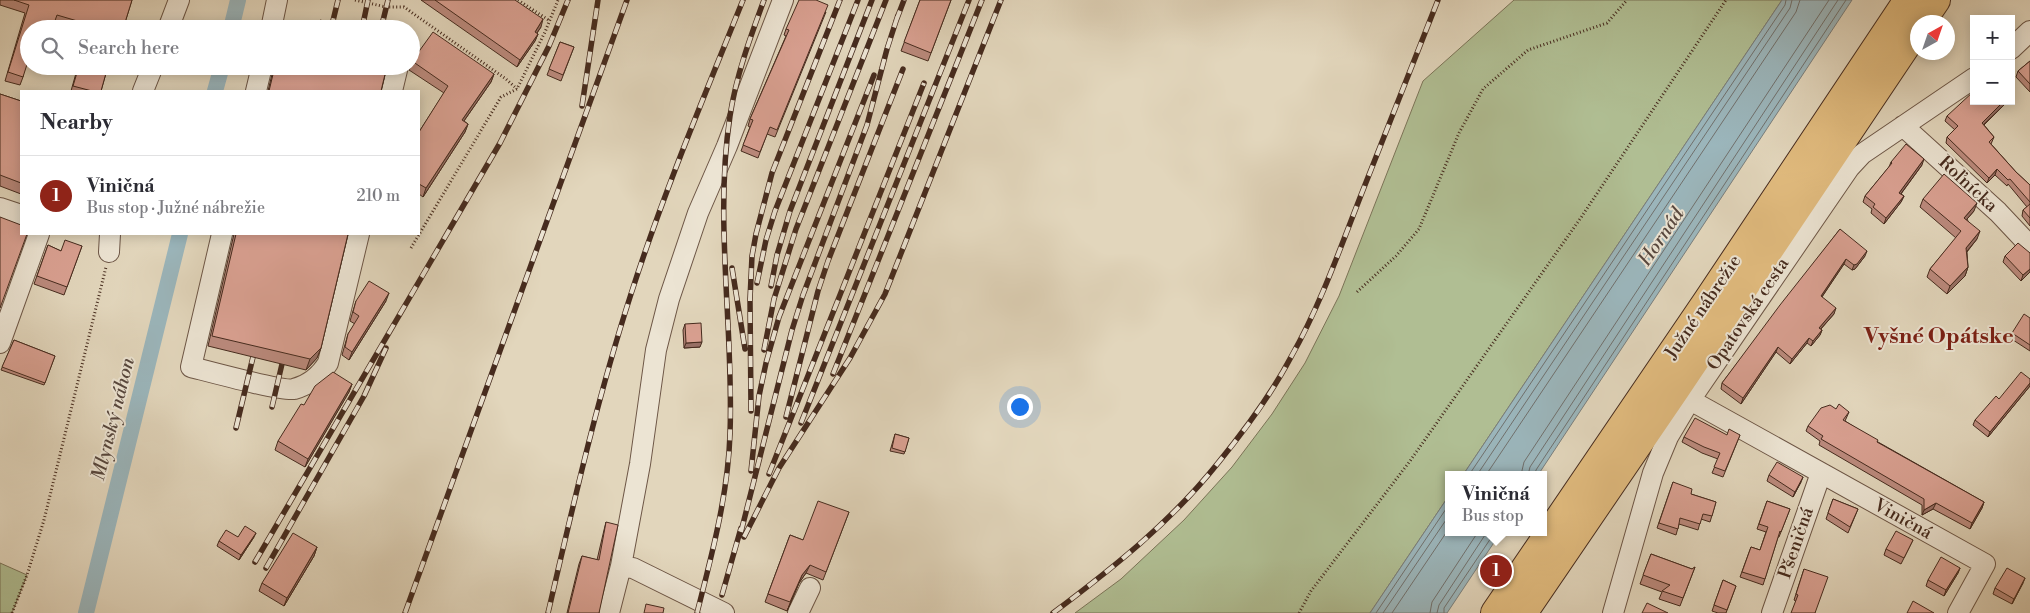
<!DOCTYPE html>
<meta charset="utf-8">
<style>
body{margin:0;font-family:"Libre Bodoni",serif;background:#f2f2f3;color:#2b2b33}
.controls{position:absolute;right:15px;top:15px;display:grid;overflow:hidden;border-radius:0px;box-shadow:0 2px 12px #0003}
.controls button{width:45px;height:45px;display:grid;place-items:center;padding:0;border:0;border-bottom:1px solid #e1e1e2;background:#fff;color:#2b2b33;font:25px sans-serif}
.compass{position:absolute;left:1910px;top:15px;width:45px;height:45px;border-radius:50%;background:#fff;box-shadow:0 2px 12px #0003;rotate:40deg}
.you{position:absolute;left:1019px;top:406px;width:18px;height:18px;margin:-12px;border:4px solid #fff;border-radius:50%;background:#1a73e8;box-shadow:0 0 0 8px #1a73e833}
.badge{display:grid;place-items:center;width:32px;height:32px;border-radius:50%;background:#8f2418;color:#fff;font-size:16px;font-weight:700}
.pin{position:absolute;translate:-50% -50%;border:2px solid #fff;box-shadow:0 1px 5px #0006}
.popup{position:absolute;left:1445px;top:471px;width:102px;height:65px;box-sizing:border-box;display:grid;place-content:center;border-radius:0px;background:#fff;filter:drop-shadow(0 1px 4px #0005);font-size:16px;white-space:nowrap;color:#7c7c81}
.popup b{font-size:19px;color:#2b2b33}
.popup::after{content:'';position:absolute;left:50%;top:100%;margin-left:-10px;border:10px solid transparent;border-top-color:#fff}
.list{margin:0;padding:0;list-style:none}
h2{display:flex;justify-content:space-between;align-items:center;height:65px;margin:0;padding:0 20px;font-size:21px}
h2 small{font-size:16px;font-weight:400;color:#7c7c81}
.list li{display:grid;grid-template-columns:32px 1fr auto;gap:15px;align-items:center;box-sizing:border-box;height:80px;padding:0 20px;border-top:1px solid #e1e1e2}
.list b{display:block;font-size:19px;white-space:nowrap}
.list p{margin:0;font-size:16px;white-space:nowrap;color:#7c7c81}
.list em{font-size:16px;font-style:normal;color:#7c7c81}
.icon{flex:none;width:28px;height:28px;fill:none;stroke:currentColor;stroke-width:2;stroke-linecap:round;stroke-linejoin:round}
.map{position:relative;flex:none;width:2030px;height:613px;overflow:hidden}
.search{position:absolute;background:#fff;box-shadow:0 2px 12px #0003;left:20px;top:20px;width:400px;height:55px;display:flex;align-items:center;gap:12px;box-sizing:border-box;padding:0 18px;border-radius:28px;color:#7c7c81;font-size:19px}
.panel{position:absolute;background:#fff;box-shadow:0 2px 12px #0003;left:20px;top:90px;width:400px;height:145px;border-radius:0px}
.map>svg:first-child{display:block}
</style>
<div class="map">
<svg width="2030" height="613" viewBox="0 0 2030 613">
<rect width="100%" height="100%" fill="#e2d6bc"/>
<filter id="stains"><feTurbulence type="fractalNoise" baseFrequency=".004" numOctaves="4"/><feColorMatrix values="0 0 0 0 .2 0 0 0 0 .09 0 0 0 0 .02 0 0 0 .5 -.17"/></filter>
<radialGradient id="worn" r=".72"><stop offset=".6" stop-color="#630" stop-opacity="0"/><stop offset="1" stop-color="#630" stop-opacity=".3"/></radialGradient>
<path fill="#b0be93" stroke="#7b7458" d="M1514,0H1782L1463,475H1448V497L1370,613H1075L1121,579L1184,520L1232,467L1272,414L1305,363L1339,296L1423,81Z
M0,563L27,575L12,613H0Z"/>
<path fill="#9bb6bc" stroke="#797e7d" d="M1782,0H1852L1538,475H1463Z
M1448,497V532H1501L1447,613H1370Z"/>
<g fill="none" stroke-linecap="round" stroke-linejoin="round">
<path stroke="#70706d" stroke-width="1" d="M1469,475L1785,5L1786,0
M1477,475L1790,8L1792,0
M1486,475L1796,12L1800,0
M1521,475L1524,462L1829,0
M1528,475L1530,467L1838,0
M1535,475L1536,470L1846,0
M1376,613L1448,506
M1383,613L1448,517
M1392,613L1448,530
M1430,613L1432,602L1478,532
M1437,613L1439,605L1487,532
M1444,613V608L1495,532"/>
<path stroke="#9bb6bc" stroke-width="16" d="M231,29L238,0
M215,91L222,66
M86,613L180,234"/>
<defs>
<path id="minor" d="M168,29L179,0
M271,29L277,0
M2011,49L2030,31
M143,91L153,66
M256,91L262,66
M392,91L398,66
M1903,126L1998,212L2030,246
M0,208L21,215
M222,234L191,367C207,371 284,392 294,389C309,385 320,376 328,363L359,234
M109,252L110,234
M0,343L39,234
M1690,400L1985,564L1958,613
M621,566L640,464L656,350L669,299L698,213L727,146L783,0
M609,613L621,566L633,568L724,613
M798,613L810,588
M1613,613L1653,473L1668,437L1690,400L1849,168L1862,154L1974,78
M1772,613L1821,473"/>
<path id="highway" d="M1921,22L1936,0
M1495,613L1708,300L1908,0
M1523,613L1675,390L1918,28"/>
</defs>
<use href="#minor" stroke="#6d5646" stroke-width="22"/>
<use href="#highway" stroke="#462b1e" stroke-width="30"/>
<path stroke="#462b1e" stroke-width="3" stroke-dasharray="1 2.5" stroke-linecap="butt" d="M355,0L386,7H404L506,79L517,89
M518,0L550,21
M411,248L501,97L517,89L545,32L558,0
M1357,292L1396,256L1419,229L1459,133L1483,89L1528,50L1607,23L1627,0
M12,613L27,575L44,520L106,267
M1299,613L1311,591L1410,461L1580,219L1726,0"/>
<use href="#minor" stroke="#ece4d3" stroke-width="20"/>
<use href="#highway" stroke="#e1bb7e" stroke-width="28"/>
<defs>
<path id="rail" d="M896,21L904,0
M331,29L338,0
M362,29L368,0
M381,29L388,0
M582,106L598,0
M732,268L745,349
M757,283L766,240L775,211L858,0
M771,286L777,255L790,211L872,0
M764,350L774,299L796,229L886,0
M833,374L982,0
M272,407L282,364
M751,411L750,299L752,256L756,234L772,173L840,0
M786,417L818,291L828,261L903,69
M801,423L969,0
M236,428L253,357
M751,471L759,396L766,363L779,317L874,75
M769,474L924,83
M741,532L792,330L803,295L867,125L887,49L898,15
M744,537L779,468L850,358L885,294L1001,0
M255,562L500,143L549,46L568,0
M266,568L364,396L386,348
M722,595L741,528
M405,613L627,0
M548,613C573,506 597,399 631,294C663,194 704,97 743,0
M697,613C712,554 728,495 730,434C734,329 714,221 730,116C736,76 750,38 764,0
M1053,613C1113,568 1171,522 1218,463C1245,430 1271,395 1291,357C1321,304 1341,246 1363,190C1388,127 1413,63 1438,0"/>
</defs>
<use href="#rail" stroke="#462b1e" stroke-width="5.5"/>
<use href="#rail" stroke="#ece4d3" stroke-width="4" stroke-dasharray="11" stroke-linecap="butt"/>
</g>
<path fill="#bb8a7d" stroke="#462b1e" d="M0,0H132L123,29H72L54,23L29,29L23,77L20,85L5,81L25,13L0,5Z
M421,0H515L541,27L537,33L538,34L535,41L517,67Z
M920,0H951L928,61L901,51Z
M826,12L775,137L767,134L758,158L741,151L750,127L748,126L750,119L786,36L784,35L786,29Z
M560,42L574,47L561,81L547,75Z
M412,61L494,74L491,82L464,121L468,124L465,132L423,197L419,194V132L444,93L409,70L411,66Z
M2030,61V92L2016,77L2018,71Z
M78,66H108L101,91H71Z
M274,66H387L381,91H268Z
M0,94L21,101V194L0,186Z
M1974,101H2006L2005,104L1984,125L1994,137L1991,144L2016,172L2030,185V226L2022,216L2023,210L2027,207L2008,184L2007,186L1995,175L1987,183L1946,143L1947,137L1955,130L1945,121L1947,116Z
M1891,162L1922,165L1901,194L1904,196L1901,202L1884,224L1871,213L1872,209L1863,202L1865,196L1889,167Z
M1923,199L1974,211L1967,219L1977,239L1967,252L1968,267L1965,276L1947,294L1927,277L1930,269L1956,238L1920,207Z
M1840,229L1865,256L1855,269L1852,270L1844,264L1822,297L1834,314L1821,329L1822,330L1820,335L1811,346L1807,343L1790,364L1776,352L1741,404L1721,389L1722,383Z
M234,234H348L321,348L317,358L306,370L208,346Z
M48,245L61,251L82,246L64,295L34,284Z
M2030,253V272L2021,281L2003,262L2005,256Z
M356,301H386L349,360L342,355L348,334L355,324L350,321Z
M2030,318V351L2010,338L2012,333Z
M685,324L700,347L684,348L683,330Z
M14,340L55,356L44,385L1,370Z
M2030,379V386L1988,437L1973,425L1975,420Z
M352,384L349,392L305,467L275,450L278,441Z
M1836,409L1849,412L1845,421L1878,442L1984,502L1982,508L1970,529L1933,509L1922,515V505L1819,445L1820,441L1806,431L1808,426Z
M895,434L909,438L904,454L890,451Z
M1740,435L1723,477L1712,473L1718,459L1702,453L1682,442L1684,437Z
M1769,475L1801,482L1793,497L1767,481Z
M1673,482L1691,494L1716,502L1710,522L1701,519L1698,530L1679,524L1676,535L1657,528Z
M1833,499L1858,509L1848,533L1826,519Z
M1767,501L1790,509L1779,537H1778L1763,585L1740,577L1751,547L1760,550L1766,532L1757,529Z
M849,512L823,580L806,573L799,583L787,611L765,602L790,535L803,540Z
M606,522L599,613H567L579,564L582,556L597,560L604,530Z
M238,537H254L239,560L217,546L219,541Z
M1913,540L1901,564L1884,555L1886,549Z
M317,547L314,556L284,606L259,591L262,583Z
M1651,554L1692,569L1695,567L1680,606L1659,599L1662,592L1640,584Z
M1960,568L1958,573L1944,596L1926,586L1928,580Z
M1804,569L1815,613L1794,600Z
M1723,580L1736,586L1726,613H1718L1712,611Z
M2023,583L2012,604L1993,594L1995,588Z"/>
<path fill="#987066" stroke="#462b1e" d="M543,19L541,27L532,40L535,32Z
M538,34L535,41L517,67L520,60Z
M494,74L491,82L459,128L462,120Z
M2004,101H2006L2005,104L1980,128L1982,123Z
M468,124L465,132L423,197L426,188Z
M1924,159L1922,165L1897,199L1899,193Z
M1997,169L1995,175L1987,183L1989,178Z
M1904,196L1901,202L1884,224L1886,218Z
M1977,203L1974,211L1961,226L1964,218Z
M1980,231L1977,239L1963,256L1966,248Z
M1867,251L1865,256L1855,269L1852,270L1854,265Z
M1846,259L1844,264L1819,301L1821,296Z
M1968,267L1965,276L1947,294L1950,286Z
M2030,269V272L2021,281L2023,275Z
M389,293L386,301L349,360L352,352Z
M1836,308L1834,314L1817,333L1819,328Z
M1822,330L1820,335L1811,346L1813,341Z
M1809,338L1807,343L1790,364L1792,359Z
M702,342L700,347L684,348L686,343Z
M1778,347L1776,352L1741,404L1743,398Z
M321,348L317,358L306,370L310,359Z
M2030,383V386L1988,437L1990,432Z
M352,384L349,392L305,467L308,459Z
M1803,477L1801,482L1793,497L1795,492Z
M1984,502L1982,508L1970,529L1972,523Z
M1936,503L1933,509L1922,515L1924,510Z
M256,533L254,537L239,560L241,555Z
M317,547L314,556L284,606L287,598Z
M810,565L806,573L799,583L787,611L802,575Z
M1960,568L1958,573L1944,596L1946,590Z
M2025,578L2023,583L2012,604L2014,599Z"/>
<path fill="#d9a091" stroke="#462b1e" d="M14,0H132L123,29H90L91,25L57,15L52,29H29V58L23,77L8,72L29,5Z
M435,0H515L543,19L535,32L538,34L520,60Z
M799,0H816L828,5L777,130L770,127L760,152L743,145L753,120L750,119L789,30L786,29Z
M920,0H951L931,53L904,42Z
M320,20L356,29H318Z
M285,26L297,29H284Z
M433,32L494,74L462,120L468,124L426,188L419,184V132L448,86L412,61Z
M560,42L574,47L563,75L549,69Z
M2030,61V84L2018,71Z
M79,66H108L101,91H92L73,86Z
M275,66H387L381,91H269Z
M1974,91V101H2004L1982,123L1994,137L1989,142L2016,172L2030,185V202L2010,179L2008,180L1997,169L1989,178L1947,137L1958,126L1947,116Z
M0,94L21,101V183L0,175Z
M1906,144L1924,159L1899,193L1904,196L1886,218L1873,207L1875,204L1865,196L1892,163L1891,162Z
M1944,174L1977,203L1964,218L1980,231L1966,248L1968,267L1950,286L1930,269L1961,231L1923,199Z
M2030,204V218L2023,210Z
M0,217L21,225V234H27L0,308Z
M1840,229L1867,251L1857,264L1854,265L1846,259L1821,296L1836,308L1819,328L1822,330L1813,341L1809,338L1792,359L1778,347L1743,398L1722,383L1780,305Z
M236,234H348L321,348L310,359L212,336Z
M65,240L82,246L67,287L37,276L48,245L61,251Z
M2018,243L2030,253V269L2023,275L2005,256Z
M369,281L389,293L352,352L345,347L348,334L359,316L353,312L356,301Z
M2024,314L2030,318V345L2012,333Z
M701,323L702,342L686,343L685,324Z
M14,340L55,356L45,383L2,367Z
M333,372L352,384L308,459L278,441L301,404L304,405L315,386Z
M2021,372L2030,379V383L1990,432L1975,420L1996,396L1999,399Z
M1839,404L1849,412L1843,420L1878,440L1877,442L1984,502L1972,523L1936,503L1924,510V499L1821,439L1823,436L1808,426L1821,408L1830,405L1836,409Z
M1695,418L1727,435L1729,429L1740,435L1725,471L1714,467L1720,453L1704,447L1684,437Z
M895,434L909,438L905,452L892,448Z
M1777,462L1803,477L1795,492L1769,475Z
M1673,482L1692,489L1691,494L1716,502L1712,516L1703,514L1700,524L1680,518L1678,529L1659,523Z
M1833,499L1858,509L1850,527L1828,513Z
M818,501L849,512L826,572L810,565L802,575L790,602L768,594L790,535L803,540Z
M1767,501L1790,509L1781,532L1780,531L1765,579L1742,572L1751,547L1760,550L1768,527L1759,524Z
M606,522L618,525L599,613H568L582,556L599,560Z
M245,526L256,533L241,555L219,541L226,530L238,537Z
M1896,531L1913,540L1904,558L1886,549Z
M293,533L317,547L287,598L262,583Z
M1651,554L1692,569L1695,567L1683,598L1662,591L1670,585L1643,575Z
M1941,557L1960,568L1946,590L1928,580Z
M2007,568L2025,578L2014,599L1995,588Z
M1804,569L1828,577L1815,613H1791L1798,595L1796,594Z
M1723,580L1736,586L1727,610L1714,605Z
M1913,601L1934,613H1907Z
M1647,603L1668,613H1642Z
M646,604L664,608L663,613H644Z"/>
<g text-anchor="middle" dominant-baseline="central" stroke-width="4" stroke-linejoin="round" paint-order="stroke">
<g font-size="18" fill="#462b1e" stroke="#ece4d3">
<text transform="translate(1968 184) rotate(43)">Roľnícka</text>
<text transform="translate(1703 307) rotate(-56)">Južné nábrežie</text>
<text transform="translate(1748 314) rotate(-56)">Opatovská cesta</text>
<text transform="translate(1903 519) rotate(29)">Viničná</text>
<text transform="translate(1796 543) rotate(-71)">Pšeničná</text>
</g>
<g font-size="19" font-style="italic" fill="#57473e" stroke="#ece4d3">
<text transform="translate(1661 237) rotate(-56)">Hornád</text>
<text transform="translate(113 419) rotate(-76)">Mlynský náhon</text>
</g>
<g font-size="22" font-weight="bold" fill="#7a1f14" stroke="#ece4d3">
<text x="1939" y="336">Vyšné Opátske</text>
</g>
</g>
<rect width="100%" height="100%" filter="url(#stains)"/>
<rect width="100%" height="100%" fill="url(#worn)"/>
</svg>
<div class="controls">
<button>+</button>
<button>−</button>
</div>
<svg class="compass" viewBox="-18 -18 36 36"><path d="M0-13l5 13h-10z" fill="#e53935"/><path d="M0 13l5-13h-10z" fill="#7c7c81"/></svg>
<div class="you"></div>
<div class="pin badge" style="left:1496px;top:571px">1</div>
<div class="popup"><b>Viničná</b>Bus stop</div>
<div class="search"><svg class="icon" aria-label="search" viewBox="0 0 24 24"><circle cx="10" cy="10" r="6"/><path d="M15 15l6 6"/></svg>Search here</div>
<section class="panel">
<h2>Nearby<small></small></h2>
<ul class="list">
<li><span class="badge">1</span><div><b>Viničná</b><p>Bus stop · Južné nábrežie</p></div><em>210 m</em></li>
</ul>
</section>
</div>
